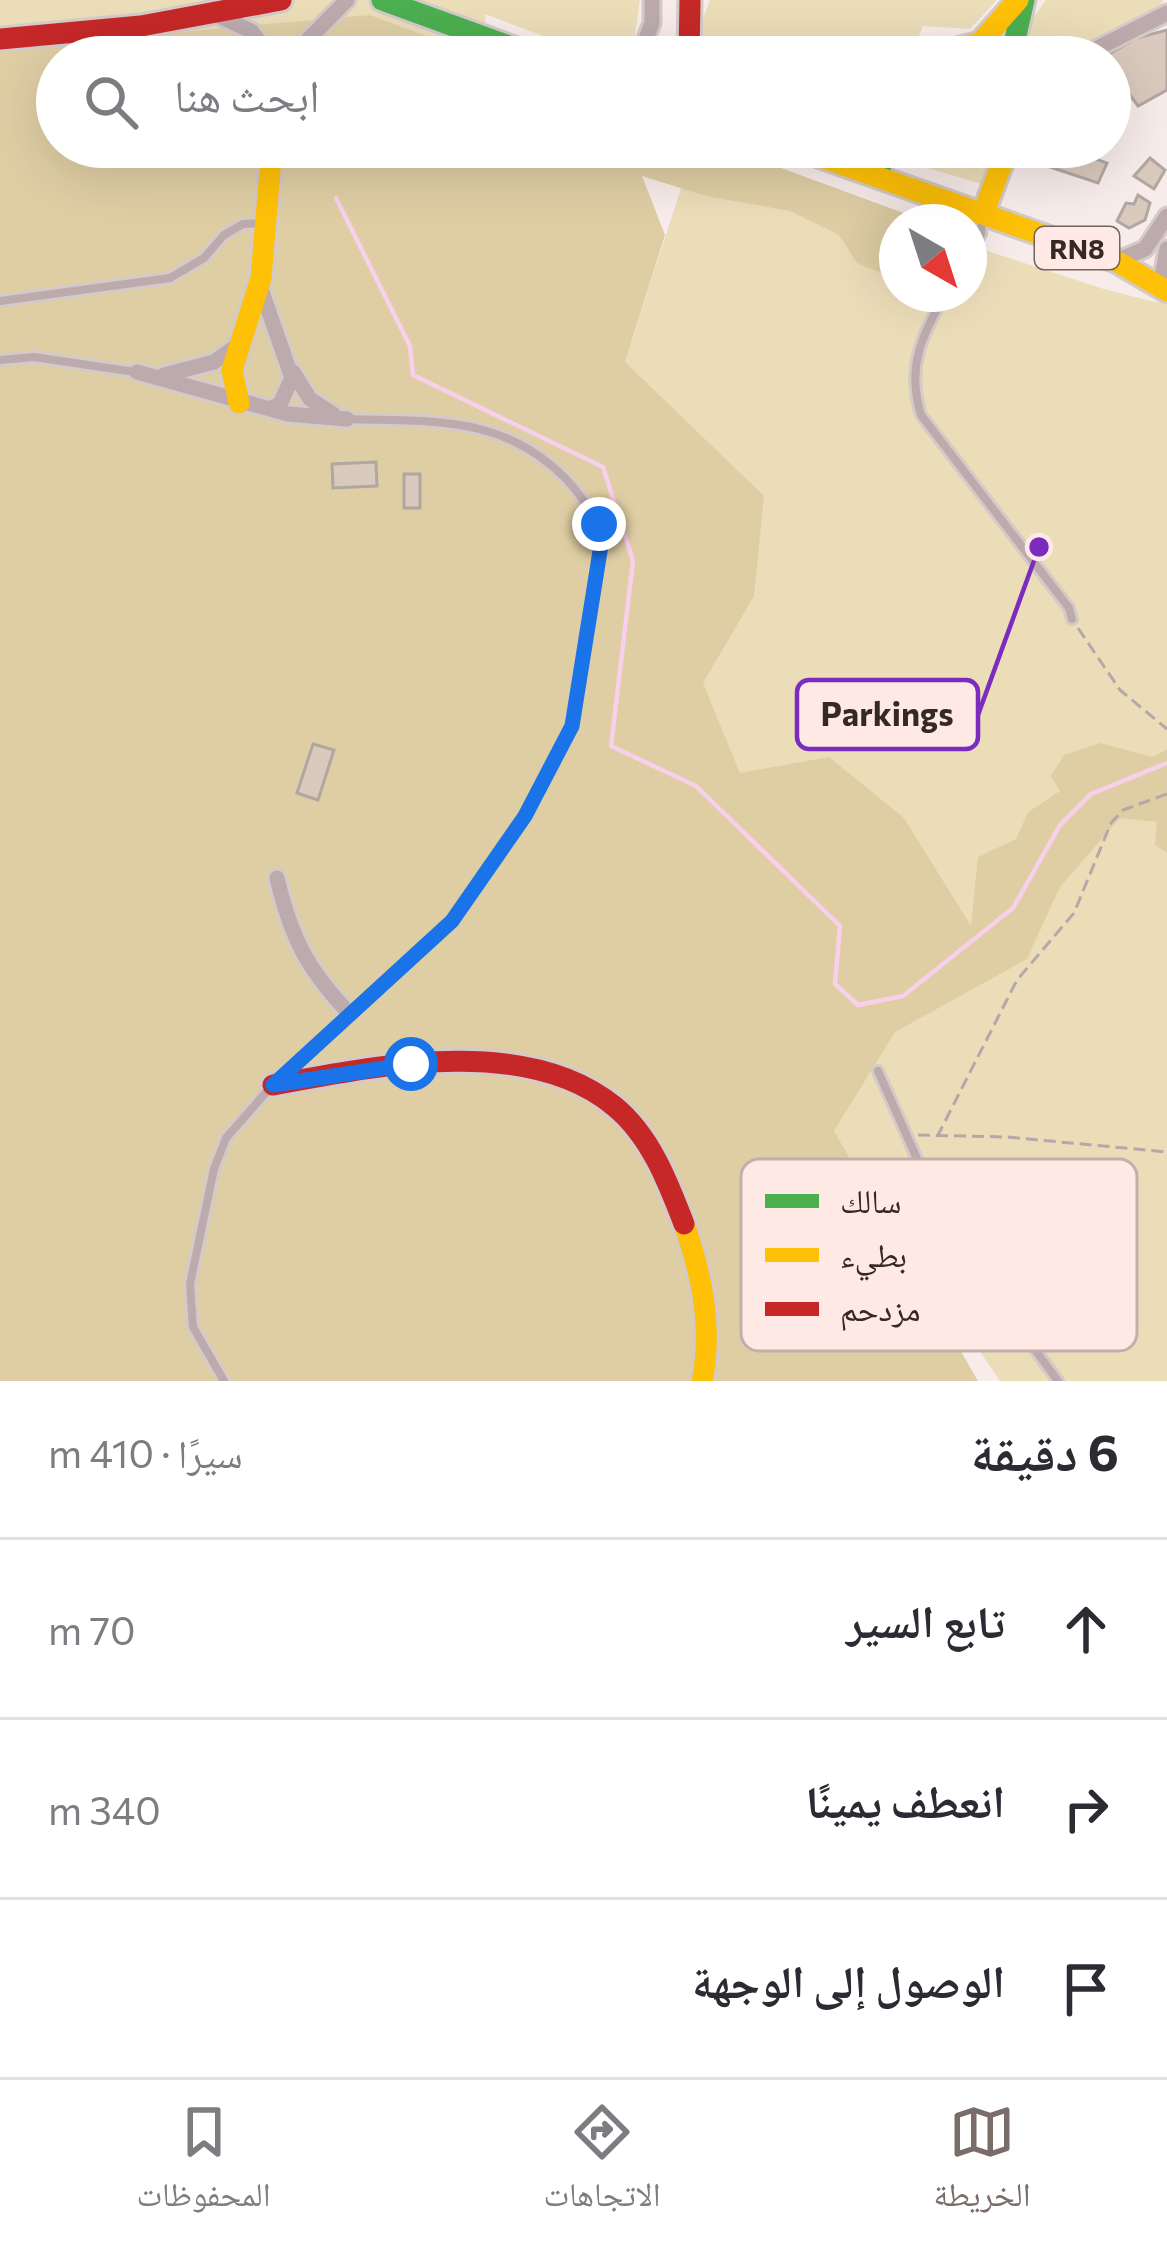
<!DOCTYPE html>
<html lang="ar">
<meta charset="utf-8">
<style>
body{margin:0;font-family:Commissioner,"Noto Naskh Arabic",sans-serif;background:#f7f7f7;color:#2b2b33;direction:rtl}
.compass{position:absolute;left:879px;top:204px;width:108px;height:108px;border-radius:50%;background:#fff;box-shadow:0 12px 48px #0002;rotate:141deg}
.stop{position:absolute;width:36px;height:36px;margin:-27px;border:9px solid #1a73e8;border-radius:50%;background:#fff}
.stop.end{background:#1a73e8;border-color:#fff;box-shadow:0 3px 12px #0008}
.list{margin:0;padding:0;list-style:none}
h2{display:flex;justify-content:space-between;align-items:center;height:156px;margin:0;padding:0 48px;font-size:51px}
h2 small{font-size:39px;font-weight:400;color:#7c7c81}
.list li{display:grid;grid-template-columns:78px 1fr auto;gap:36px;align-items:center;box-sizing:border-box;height:180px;padding:0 48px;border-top:3px solid #e1e1e2}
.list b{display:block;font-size:45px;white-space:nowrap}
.list em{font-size:39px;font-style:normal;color:#7c7c81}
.icon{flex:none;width:66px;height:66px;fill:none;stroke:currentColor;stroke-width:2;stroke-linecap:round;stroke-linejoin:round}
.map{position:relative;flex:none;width:1167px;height:1381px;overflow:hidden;direction:ltr}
.search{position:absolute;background:#fff;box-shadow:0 12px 48px #0002;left:36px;right:36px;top:36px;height:132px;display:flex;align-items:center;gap:30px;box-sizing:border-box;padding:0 42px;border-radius:66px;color:#7c7c81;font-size:45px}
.sheet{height:696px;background:#fff}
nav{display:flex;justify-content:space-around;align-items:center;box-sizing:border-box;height:168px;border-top:3px solid #e1e1e2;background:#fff;font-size:33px;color:#7c7c81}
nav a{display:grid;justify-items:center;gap:6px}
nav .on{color:#796d6a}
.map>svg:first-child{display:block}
</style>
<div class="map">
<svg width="1167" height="1381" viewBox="0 0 1167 1381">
<rect width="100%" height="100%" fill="#f8ecea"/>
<path fill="#ecddb9" d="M0,0H640L634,42L622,57L548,38L485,14L488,57H57V147L625,362L682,185L897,222V294H969V245L1104,289L1167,305V1381H1000L768,1040L0,1381Z
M710,0H997L970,29L923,26L910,57H699L697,35Z
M1046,0H1163L1160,7C1120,29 1070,71 1023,54L1027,26Z
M902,147H996L982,184L897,159Z"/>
<path fill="#dfcea4" d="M370,15L483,57H57V147H724L928,222H897V280L857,263L839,235L790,211L706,196L642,176L665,235L625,362L764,496L754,596L703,683L740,773L829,757L904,818L971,926L978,857L1016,839L1028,812L1060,791L1051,776L1064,755L1100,743L1153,757L1167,749V853L1155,845L1157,822L1120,818L1060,887L1027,959L895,1032L834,1131L978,1381H0V48Z"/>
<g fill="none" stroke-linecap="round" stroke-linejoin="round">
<path stroke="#f8d0eb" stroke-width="4.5" d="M336,198L410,346L413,375L603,467L633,561L611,746L696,786L840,926L835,984L858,1005L903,996L1013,908L1060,825L1091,794L1167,763"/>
</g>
<path fill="#dac9bd" stroke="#b1a7a2" stroke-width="3" d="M1167,30V90L1138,106L1122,84L1110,91V57H1104L1137,38Z
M1024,147H1063L1107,163L1098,183L1020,157Z
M1150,158L1165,170L1154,189L1134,176Z
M1138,195L1150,203L1145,220L1129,228L1117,221L1126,203L1134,204Z
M376,462L377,486L333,488L332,464Z
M404,474H420V508H404Z
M313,744L334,750L318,800L297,793Z"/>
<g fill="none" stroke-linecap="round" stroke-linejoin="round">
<defs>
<path id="lane" d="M969,253L981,234L982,221
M945,294C922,337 906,366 921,415L1069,608L1072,619
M0,301L170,278L204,258L224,235L243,224L266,223
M0,360L34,357L135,372
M878,1071L951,1235L1058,1381
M280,1078L452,921L525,816L571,726L601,545C598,518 585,500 567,480C503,414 433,422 349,419
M224,1381L193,1327L190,1284L214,1169L226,1138L269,1089"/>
<path id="street" d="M217,15L251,31L272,57
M291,57L347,0
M639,57L652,23V0
M1080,57L1167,13
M1116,261L1145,249L1167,216
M261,289L292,378L280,404L270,409
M1165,289L1162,277L1167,249
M137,372L288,414L347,419
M293,372L310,399L333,414
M164,375L214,362L236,346
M277,878C291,937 307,969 348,1012"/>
<path id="fast" d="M382,0L539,57
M1011,57L1024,0
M877,176L888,147"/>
<path id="slow" d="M949,51L980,43L1018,0
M793,147L1116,261L1167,291
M983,214L1008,147
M239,403L232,370L261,278L272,147
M684,1224C702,1275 713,1328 702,1381"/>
<path id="jam" d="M0,39L141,26L281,0
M689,57L690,0
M927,57L941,50L960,55
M273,1085C375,1066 526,1034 614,1106C650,1135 668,1182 684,1224"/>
</defs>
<use href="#lane" stroke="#d4cac7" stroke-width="14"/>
<use href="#street" stroke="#d4cac7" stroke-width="21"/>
<use href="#fast" stroke="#d4cac7" stroke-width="27"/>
<use href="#slow" stroke="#d4cac7" stroke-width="27"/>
<use href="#jam" stroke="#d4cac7" stroke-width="27"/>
<path stroke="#b6a7a9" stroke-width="3" stroke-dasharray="12 6" stroke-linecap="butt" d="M1078,628L1120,690L1167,729
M918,1135L1007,1137L1167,1152
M937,1137L1017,980L1074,913L1111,823L1123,810L1167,794"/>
<use href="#lane" stroke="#bcaaad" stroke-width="8"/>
<use href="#street" stroke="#bcaaad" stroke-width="15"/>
<use href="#fast" stroke="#4caf50" stroke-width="21"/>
<use href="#slow" stroke="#ffc107" stroke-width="21"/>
<use href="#jam" stroke="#c62828" stroke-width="21"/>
</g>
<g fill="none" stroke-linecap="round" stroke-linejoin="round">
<path stroke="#1a73e8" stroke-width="15" d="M411,1064L273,1085L452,921L525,816L572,726L601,545L599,524"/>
</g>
<g text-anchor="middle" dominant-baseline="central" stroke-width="12" stroke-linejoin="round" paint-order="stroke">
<rect fill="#fee9e4" stroke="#71635e" stroke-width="3" x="1035" y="227" width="84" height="42" rx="9"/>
<g font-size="27" font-weight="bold" fill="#352925">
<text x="1077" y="248">RN8</text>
</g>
</g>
<rect x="741" y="1159" width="396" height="192" rx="18" fill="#fee9e4" stroke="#c2afab" stroke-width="3"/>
<rect x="765" y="1194" width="54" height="14" fill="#4caf50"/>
<rect x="765" y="1248" width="54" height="14" fill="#ffc107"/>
<rect x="765" y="1302" width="54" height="14" fill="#c62828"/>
<g font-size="33" fill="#352925">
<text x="840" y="1213">سالك</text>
<text x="840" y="1267">بطيء</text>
<text x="840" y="1321">مزدحم</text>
</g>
<path fill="none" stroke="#7b2cbf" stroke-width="4.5" d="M1039 547L978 715"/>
<circle fill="#7b2cbf" stroke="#fee9e4" stroke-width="4.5" cx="1039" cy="547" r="12"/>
<rect fill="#fee9e4" stroke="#7b2cbf" stroke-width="4.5" x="797" y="680" width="181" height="69" rx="12"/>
<g font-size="33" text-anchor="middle" font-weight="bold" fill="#352925">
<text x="887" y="726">Parkings</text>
</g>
</svg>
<svg class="compass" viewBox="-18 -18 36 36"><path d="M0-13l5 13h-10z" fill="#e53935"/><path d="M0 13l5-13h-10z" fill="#7c7c81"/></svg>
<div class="stop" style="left:411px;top:1064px"></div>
<div class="stop end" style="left:599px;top:524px"></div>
<div class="search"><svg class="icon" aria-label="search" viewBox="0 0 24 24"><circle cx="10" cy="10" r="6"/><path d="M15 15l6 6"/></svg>ابحث هنا</div>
</div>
<section class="sheet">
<h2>6 دقيقة<small>سيرًا · 410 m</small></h2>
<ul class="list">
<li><svg class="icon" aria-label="ahead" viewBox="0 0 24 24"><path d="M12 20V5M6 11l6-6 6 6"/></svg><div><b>تابع السير</b></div><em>70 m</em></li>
<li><svg class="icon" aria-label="right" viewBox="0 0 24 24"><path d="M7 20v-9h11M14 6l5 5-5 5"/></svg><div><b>انعطف يمينًا</b></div><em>340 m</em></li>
<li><svg class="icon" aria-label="arrive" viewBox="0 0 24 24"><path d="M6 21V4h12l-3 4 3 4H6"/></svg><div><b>الوصول إلى الوجهة</b></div></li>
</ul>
</section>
<nav>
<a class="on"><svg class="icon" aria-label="map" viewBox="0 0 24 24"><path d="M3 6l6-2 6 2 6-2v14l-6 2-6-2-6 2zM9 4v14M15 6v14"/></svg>الخريطة</a>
<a><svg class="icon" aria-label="directions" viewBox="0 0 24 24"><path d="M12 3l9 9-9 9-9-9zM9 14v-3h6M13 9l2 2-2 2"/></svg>الاتجاهات</a>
<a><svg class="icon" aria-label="saved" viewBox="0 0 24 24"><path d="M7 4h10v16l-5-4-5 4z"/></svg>المحفوظات</a>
</nav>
